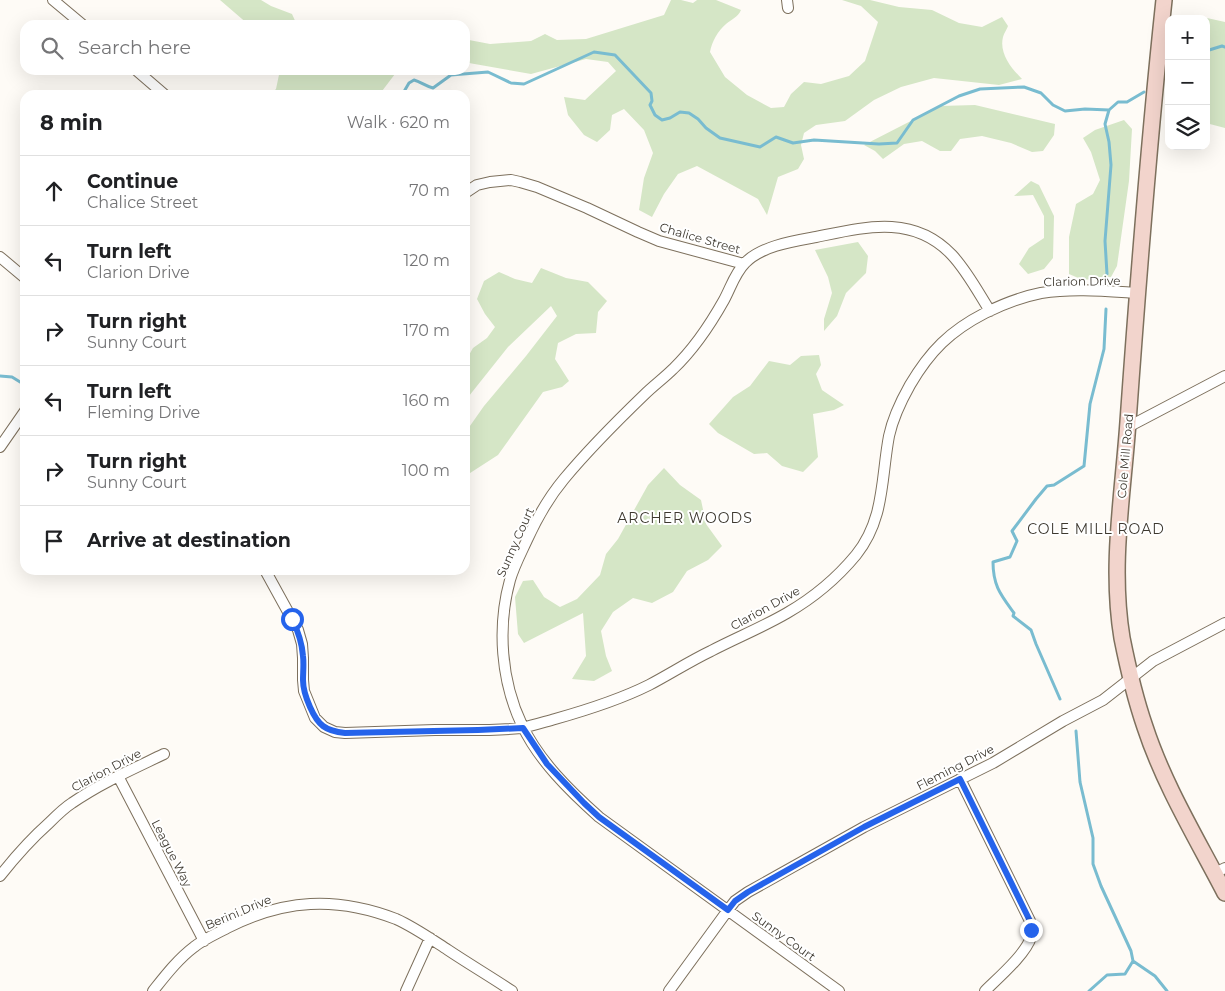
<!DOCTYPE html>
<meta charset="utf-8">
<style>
body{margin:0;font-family:Montserrat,sans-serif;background:#f6f6f6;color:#202124}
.controls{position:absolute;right:15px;top:15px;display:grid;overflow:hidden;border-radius:10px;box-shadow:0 5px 20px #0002}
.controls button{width:45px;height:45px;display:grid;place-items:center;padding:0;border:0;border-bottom:1px solid #e0e0e0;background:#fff;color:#202124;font:25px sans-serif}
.stop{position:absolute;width:15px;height:15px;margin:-11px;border:4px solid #2563eb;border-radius:50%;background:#fff}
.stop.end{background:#2563eb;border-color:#fff;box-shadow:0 1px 5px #0008}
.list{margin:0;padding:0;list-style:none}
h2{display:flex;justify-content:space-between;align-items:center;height:65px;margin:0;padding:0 20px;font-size:21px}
h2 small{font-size:16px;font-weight:400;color:#757577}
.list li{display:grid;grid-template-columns:32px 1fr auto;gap:15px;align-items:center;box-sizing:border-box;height:70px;padding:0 20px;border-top:1px solid #e0e0e0}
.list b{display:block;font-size:19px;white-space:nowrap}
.list p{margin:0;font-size:16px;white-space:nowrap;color:#757577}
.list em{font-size:16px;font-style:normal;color:#757577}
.icon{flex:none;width:28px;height:28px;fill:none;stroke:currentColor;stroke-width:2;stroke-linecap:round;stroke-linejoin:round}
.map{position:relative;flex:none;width:1225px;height:991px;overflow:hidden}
.search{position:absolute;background:#fff;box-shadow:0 5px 20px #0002;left:20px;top:20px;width:450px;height:55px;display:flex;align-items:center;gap:12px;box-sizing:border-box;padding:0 18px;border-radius:15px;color:#757577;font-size:19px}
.panel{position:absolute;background:#fff;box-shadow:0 5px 20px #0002;left:20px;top:90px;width:450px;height:485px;border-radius:15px}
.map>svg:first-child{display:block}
</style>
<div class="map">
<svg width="1225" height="991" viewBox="0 0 1225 991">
<rect width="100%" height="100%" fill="#fefbf6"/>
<path fill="#d5e6c6" d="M220,0H261L271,6L292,14L297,25H249Z
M671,0H681L693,3L697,0H716L741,10C738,17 732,19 726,24C718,31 712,41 710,52L725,77L747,95L771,108L784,107L791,94L804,82L821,84L849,76L865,61L878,22L861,6L842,0H870L899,7L932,10L959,23L982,27L1002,17L1008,26C1007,29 1004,33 1003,37C999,53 1011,68 1022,79L999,85L934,78L901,87L874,100L845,121L816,125L804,133L801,145L804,159L798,169L778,177L767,215L758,199L697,166L678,174L664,194L652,217L639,210L644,178L653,153L644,130L624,109L612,115L610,130L597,142L584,135L568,115L564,97L585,100L616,71L608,62L586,59L531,74L469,63L465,64V41L469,40L490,44L531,41L545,34L557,40L586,39L664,15Z
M1207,18L1225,22V128L1206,123V19Z
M280,70H401L395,74L379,95H270L276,89Z
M975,105L1055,124L1054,135L1043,151L1032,152L1011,143L982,136L960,139L951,151H940L922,141L904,144L883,159L875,151L864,145L940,106Z
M1124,120L1132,129L1129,181L1117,266L1111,277L1083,280L1069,274V237L1076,204L1093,194L1100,180L1091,152L1083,138L1095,130Z
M1031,181L1039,185L1054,216L1053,258L1044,269L1028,274L1019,264L1029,248L1044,238V216L1033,195L1014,196Z
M858,242L868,256L866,273L846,293L837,316L824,331V319L832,293L828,277L815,250Z
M541,268L566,278L588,282L607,301L598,312L596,333L576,334L558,343L555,359L569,381L562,387L543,392L498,455L467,475L465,478V433L484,406L526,356L557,316L551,306L508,347L465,401V362L473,348L487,338L495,327L485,314L477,299L484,281L499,272L515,279L532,283Z
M819,355L821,365L816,374L822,390L844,405L834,410L813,414L818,457L803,472L782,466L767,453L754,454L718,433L709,424L733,397L750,386L769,361L790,365L801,356Z
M664,468L680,485L701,500L706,524L722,546L708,560L687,571L673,592L652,603L633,598L613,612L601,631L606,656L612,671L594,681L572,679L586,656L583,613L524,643L518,634L515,597L523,581L533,580L544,597L560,607L577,599L600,575L606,554L618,539L648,485Z"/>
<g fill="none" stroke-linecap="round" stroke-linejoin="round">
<path stroke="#79bcd0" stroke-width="3" d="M1206,51L1222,46L1225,47
M402,95L409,83L414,80C421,82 425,86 433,88L451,75L488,72L511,83L524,84L594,52L615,55L651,93L652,101L650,105L655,115L662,120L670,118L680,112L689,113L698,119L706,128L720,138L760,147L776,137L793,143L814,140L879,144L897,143L913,120L959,96L980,89L1024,87L1041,93L1053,105L1065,111L1085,109L1109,110
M1107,274L1105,241L1111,165L1109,142L1105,124L1109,110L1118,102H1127L1144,92
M0,376L12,377L25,385
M1060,699L1036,644L1031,630L1013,616L1014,613C1001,595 993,586 993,562L1010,557L1017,541L1012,531L1036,499L1047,486L1054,485L1084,466L1090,404L1104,349L1106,309
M1076,731L1080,782L1093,838V864L1101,886L1131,951L1133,961L1155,976L1167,991
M1089,991L1107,975L1125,974L1133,961"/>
<defs>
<path id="street" d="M53,0L83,25
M787,0L788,8
M136,70L165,95
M465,193L477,185L490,182L511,180L520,182L537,187L587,208L638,232L659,241L744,264
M0,257L25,278
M1128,427L1225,376
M0,447L25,411
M265,570L298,630L302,644L303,658V680L304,691L315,718L324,727L335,732L345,733C375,732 405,731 435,730C464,730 493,731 521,728C532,726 544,722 555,719C587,710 619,700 649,685C670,674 690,661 711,651C736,638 763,627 787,613C813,598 837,578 856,555C885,519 881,478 889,436C893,417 901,401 910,385C930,351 950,331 985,313C1003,304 1021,297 1041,293C1073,288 1105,291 1137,293
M118,776L204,941
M960,779L1030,921C1031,926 1032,931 1031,937C1026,954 998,978 985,991
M1215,873L1225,868
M0,876C15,857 31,839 49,823C56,816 64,808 72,803C101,783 133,769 164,754
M153,991C165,976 178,959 194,947C204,939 216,934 227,928C284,899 336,896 396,919C414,927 431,939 448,950C469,964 491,977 512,991
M406,991L430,938
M669,991L728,910L735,901L748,892L864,827L993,763L1063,721L1103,700L1153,661L1225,623
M839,991L599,817C570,791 539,761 522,725C501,681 497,627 510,580C514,566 521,553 527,540C537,518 549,497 564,479C589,449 616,422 644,395C653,386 664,378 673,369C693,350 710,325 724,300C731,287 735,273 745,263C761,246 794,241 816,237C865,227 913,214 952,255C967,271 978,292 990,311"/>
<path id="secondary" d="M1164,0C1149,140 1138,281 1128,422C1123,494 1110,566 1122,638C1128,668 1135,698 1145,727C1164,785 1197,839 1225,893"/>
</defs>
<use href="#street" stroke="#7d705d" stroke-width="12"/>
<use href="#secondary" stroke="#7d705d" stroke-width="18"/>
<use href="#street" stroke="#fff" stroke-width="10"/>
<use href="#secondary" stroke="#f2d4cc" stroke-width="15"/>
</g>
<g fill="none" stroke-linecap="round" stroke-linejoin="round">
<path stroke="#2563eb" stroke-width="6" d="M292,619C298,631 302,643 303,656C304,664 303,672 303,680C303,690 306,698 310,707C318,725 325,731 345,733L478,730L523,728L547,764L584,803L599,817L728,910L735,901L748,892L864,827L960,779L1030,921L1031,930"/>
</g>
<g text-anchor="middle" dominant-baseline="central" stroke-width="4" stroke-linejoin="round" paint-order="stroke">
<g font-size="12" fill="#3e3930" stroke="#fff">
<text transform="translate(700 238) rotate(16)">Chalice Street</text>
<text transform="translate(1082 281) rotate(-1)">Clarion Drive</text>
<text transform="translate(1125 456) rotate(-85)">Cole Mill Road</text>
<text transform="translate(515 542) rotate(-66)">Sunny Court</text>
<text transform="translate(765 608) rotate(-29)">Clarion Drive</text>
<text transform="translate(955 767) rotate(-27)">Fleming Drive</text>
<text transform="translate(106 770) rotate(-28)">Clarion Drive</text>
<text transform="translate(172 853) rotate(63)">League Way</text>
<text transform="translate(238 912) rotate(-23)">Berini Drive</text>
<text transform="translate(784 936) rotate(36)">Sunny Court</text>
</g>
<g font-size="14" letter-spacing="1" fill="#3e3930" stroke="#fff">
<text x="685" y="518">ARCHER WOODS</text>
<text x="1096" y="529">COLE MILL ROAD</text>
</g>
</g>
</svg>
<div class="controls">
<button>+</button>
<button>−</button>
<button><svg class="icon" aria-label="layers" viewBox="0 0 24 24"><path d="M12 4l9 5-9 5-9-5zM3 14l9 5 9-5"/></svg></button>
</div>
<div class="stop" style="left:292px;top:619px"></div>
<div class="stop end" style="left:1031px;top:930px"></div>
<div class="search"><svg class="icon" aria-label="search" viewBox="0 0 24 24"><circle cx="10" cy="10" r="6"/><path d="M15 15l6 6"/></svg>Search here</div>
<section class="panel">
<h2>8 min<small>Walk · 620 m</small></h2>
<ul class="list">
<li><svg class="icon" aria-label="ahead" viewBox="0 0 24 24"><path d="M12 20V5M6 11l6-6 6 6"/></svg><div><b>Continue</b><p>Chalice Street</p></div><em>70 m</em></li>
<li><svg class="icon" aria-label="left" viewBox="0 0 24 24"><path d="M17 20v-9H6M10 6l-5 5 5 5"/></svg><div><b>Turn left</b><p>Clarion Drive</p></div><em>120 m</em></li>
<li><svg class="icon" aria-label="right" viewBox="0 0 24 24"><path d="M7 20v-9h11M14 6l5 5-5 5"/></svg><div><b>Turn right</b><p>Sunny Court</p></div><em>170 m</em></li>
<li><svg class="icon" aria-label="left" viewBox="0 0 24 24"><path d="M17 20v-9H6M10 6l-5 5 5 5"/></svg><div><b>Turn left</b><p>Fleming Drive</p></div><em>160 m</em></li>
<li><svg class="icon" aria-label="right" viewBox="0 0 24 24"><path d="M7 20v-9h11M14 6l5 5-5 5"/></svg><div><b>Turn right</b><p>Sunny Court</p></div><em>100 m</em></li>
<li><svg class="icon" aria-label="arrive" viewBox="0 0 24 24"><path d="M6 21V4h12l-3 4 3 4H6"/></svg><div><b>Arrive at destination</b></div></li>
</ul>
</section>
</div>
